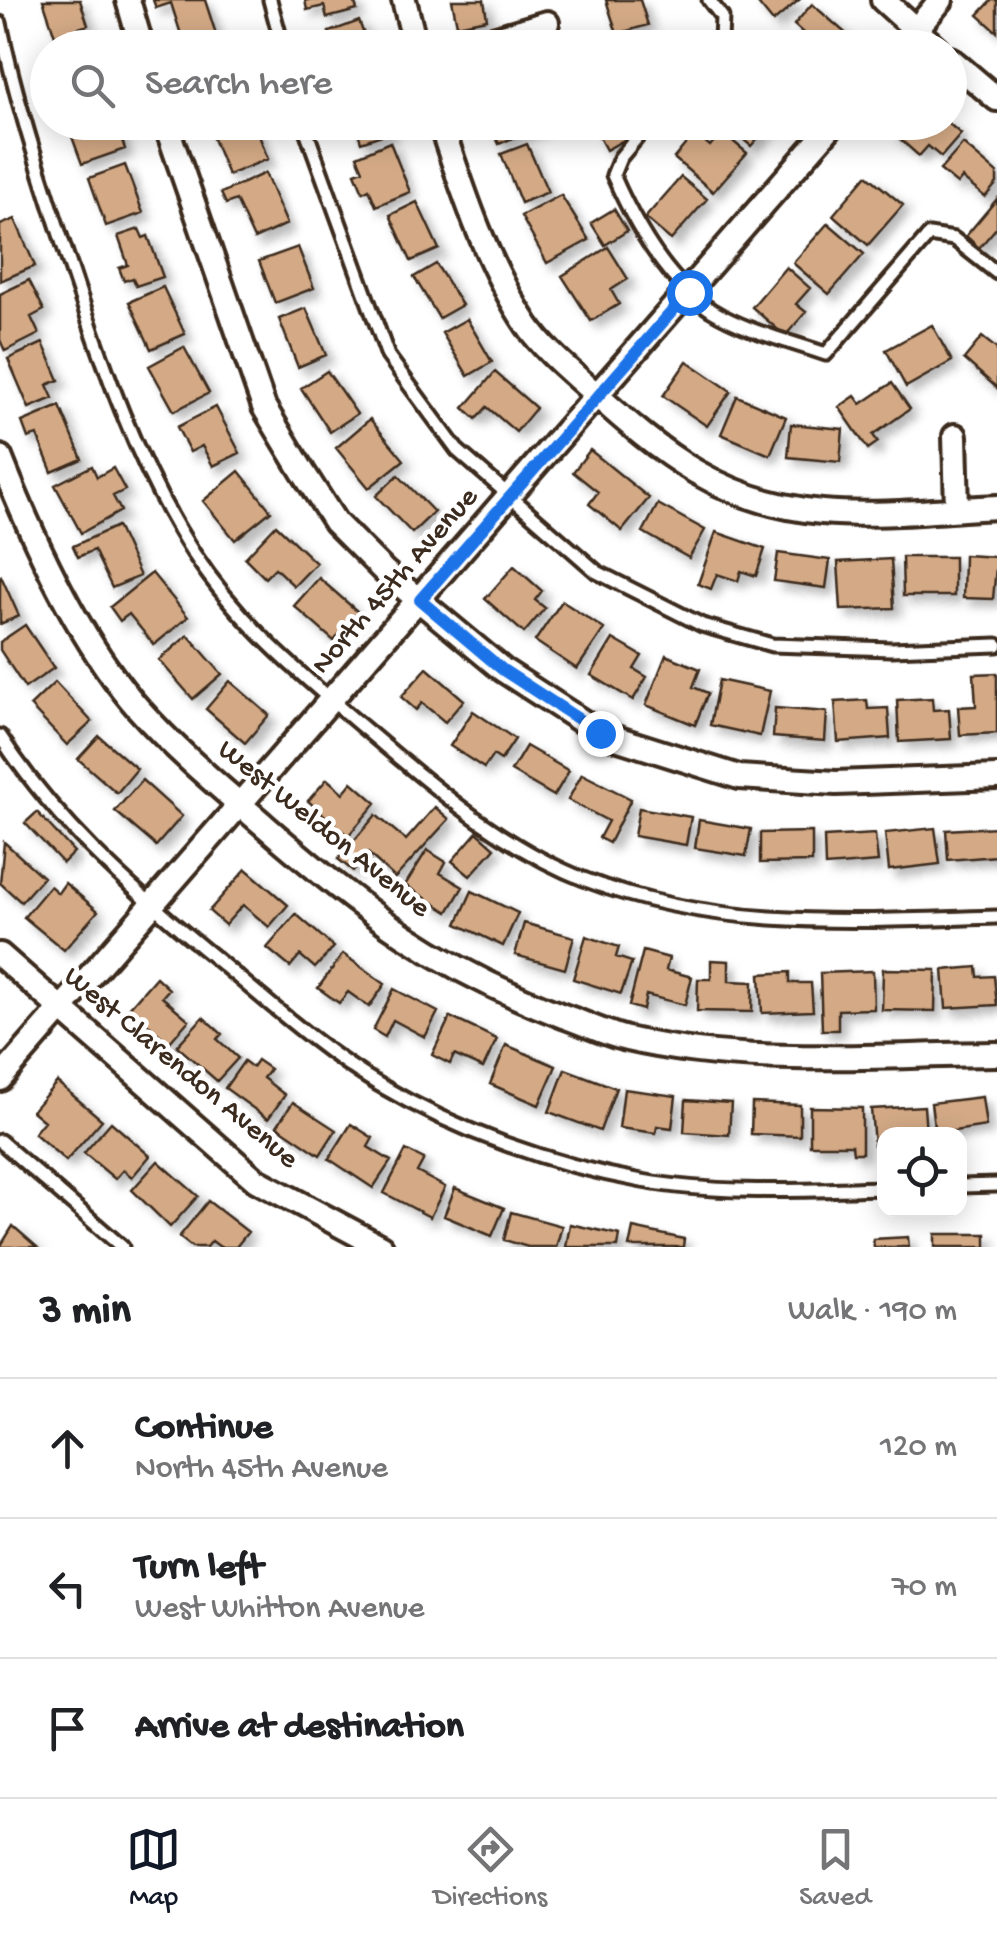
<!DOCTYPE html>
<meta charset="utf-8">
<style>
body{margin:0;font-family:"Gochi Hand",sans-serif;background:#f2f2f2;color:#202124}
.controls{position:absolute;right:30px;bottom:30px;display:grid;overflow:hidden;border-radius:20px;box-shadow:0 5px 25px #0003}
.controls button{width:90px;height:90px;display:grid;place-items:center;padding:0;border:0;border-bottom:2px solid #e0e0e0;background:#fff;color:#202124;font:50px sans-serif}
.stop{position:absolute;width:30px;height:30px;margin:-22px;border:8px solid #1a73e8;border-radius:50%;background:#fff}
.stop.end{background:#1a73e8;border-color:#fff;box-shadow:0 2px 10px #0008}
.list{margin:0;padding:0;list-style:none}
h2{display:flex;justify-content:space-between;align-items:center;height:130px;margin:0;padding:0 40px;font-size:42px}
h2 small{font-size:32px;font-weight:400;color:#757577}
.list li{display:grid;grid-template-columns:65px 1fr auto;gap:30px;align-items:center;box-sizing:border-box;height:140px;padding:0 40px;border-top:2px solid #e0e0e0}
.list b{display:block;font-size:38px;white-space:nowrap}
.list p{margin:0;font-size:32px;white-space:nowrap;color:#757577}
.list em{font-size:32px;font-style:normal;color:#757577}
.icon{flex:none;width:55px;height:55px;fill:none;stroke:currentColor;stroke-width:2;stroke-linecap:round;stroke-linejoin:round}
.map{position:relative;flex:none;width:997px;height:1247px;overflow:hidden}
.search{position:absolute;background:#fff;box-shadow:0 5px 25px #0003;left:30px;right:30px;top:30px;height:110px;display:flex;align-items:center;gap:25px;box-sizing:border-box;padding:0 35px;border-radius:55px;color:#757577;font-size:38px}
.sheet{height:550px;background:#fff}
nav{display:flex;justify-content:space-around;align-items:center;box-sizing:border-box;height:140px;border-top:2px solid #e0e0e0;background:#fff;font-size:28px;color:#757577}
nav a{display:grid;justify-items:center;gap:5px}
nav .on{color:#111827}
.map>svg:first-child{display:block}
</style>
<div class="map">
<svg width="997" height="1247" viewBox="0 0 997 1247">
<defs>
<filter id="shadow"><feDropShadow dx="7" dy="7" stdDeviation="5" flood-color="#0004"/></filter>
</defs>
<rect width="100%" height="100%" fill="#fff"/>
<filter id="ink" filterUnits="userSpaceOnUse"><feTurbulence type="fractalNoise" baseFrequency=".01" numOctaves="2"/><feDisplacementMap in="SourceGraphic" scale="20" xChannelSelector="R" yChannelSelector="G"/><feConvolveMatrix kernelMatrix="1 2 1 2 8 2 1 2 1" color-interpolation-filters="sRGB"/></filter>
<g filter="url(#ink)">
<path fill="#d4aa86" stroke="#3b2a1e" stroke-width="2.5" filter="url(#shadow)" d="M43,0H80L88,25L55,36Z
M153,0H205L216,34L184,44L171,3L156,8Z
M305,0H354L357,10L327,18L324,6L307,10Z
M452,0H484L487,19L457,25Z
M606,0H640L648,25L617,34Z
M755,0H799L773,22Z
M992,0H997V32L978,15Z
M812,4L851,38L843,48H820L794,25Z
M359,21L369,48H335L329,32Z
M84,122H116L125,149L82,164L71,134L87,128Z
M225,122H254L268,159L228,175L209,129Z
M355,122H388L391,132L361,142Z
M489,122H539L540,126L499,144Z
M610,122H621L629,137L606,150L595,130Z
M733,122H772L751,146L729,127Z
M902,122H947L961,134L941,157L928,146L919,156L893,133Z
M722,132L747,153L713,192L674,158L695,133L710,146Z
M390,142L410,192L376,206L369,189L363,192L355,173L363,170L357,156Z
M527,144L548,192L521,203L501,154Z
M963,144L997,173V183L985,197L962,178L957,184L940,170Z
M125,165L143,213L106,226L89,178Z
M265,173L287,224L254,239L236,200L226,204L221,193Z
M867,175L903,205L868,245L833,215Z
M681,177L707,199L671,240L645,218Z
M561,195L589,240L547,263L521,216Z
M997,199V227L979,248L966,236Z
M417,202L439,249L411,261L390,215Z
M614,209L627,231L605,245L591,223Z
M15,219L35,266L0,281V225Z
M828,223L864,254L829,294L793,263Z
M139,229L143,238L148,236L163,277L136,286L133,278L124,281L119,268L128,265L118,236Z
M298,247L314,288L275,303L259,261Z
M608,247L628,279L611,290L619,304L591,321L562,276Z
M436,264L462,305L439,318L414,277Z
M786,267L810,288L796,304L806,312L785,336L752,307Z
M29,280L44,310L31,317L39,334L5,351L0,340V294Z
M163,287L185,334L151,349L129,302Z
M306,308L326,355L298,367L279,319Z
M467,319L492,362L468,376L442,333Z
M932,325L952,361L906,387L886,350Z
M982,337L997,349V388L964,359Z
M43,343L59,380L47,385L53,398L29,408L8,359Z
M184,347L209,393L174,411L149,366Z
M687,361L731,391L707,426L663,396Z
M327,371L357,414L330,432L301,388Z
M495,372L536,408L516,432L487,407L476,419L464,408Z
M892,383L910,409L873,435L878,442L868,449L839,407L855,396L861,404Z
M737,396L786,417L770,455L721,434Z
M60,406L82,459L52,472L37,435L28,438L22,422Z
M216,407L240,453L213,466L202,446L190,452L177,427Z
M370,419L404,460L369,488L336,448Z
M791,424L843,429L840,462L788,457Z
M590,450L649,498L622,531L589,504L598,492L573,472Z
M92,466L97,477L113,468L125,490L113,496L121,511L81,533L55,485Z
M239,471L271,511L235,540L203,501Z
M398,475L434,512L412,533L376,496Z
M658,504L705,530L689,558L643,532Z
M276,525L316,563L294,586L275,568L265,578L245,558Z
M117,526L140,576L112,588L94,550L78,557L73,546Z
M716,532L765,549L756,576L741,571L738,581L717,574L711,589L698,584Z
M778,553L830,560L826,588L774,581Z
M964,555L997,557L993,599L963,598Z
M902,557H954V596H903Z
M891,559L894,608L841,610L838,562Z
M514,566L542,591L535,600L545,608L524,633L485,599Z
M152,573L188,617L154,645L129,614L120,621L110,607Z
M1,576L19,616L0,624V577Z
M319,578L358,612L334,641L294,606Z
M562,601L604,629L577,669L535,641Z
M25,625L54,668L25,688L0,650V642Z
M188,635L222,674L193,699L159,660Z
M613,639L642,656L634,669L647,677L633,700L591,675Z
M666,655L700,669L693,687L708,693L695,725L646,705Z
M427,668L464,700L445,722L422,703L416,710L401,697Z
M997,673V733L960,735L958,707L976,706L974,674Z
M719,680L770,691L760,736L710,725Z
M230,681L269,715L245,743L206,709Z
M55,682L92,722L67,745L30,706Z
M932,698L933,710L949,709L951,739L899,742L897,700Z
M867,700L868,709L888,708L890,738L838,742L835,702Z
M775,708L827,712L825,741L773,737Z
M473,711L515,739L501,760L493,755L484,768L450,746Z
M99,736L137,769L117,793L78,759Z
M526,746L569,771L554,796L511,771Z
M582,774L631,799L609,843L599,838L608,821L568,800Z
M327,779L343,793L352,782L376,803L348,836L308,801Z
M142,780L182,816L156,846L115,811Z
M435,807L449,819L395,878L368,853L353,871L338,859L376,815L406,840Z
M639,808L691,817L686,845L634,836Z
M37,812L74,852L63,863L25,823Z
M699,820L751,829L746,856L695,848Z
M997,827V856L948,860L946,830Z
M935,828L940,864L889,870L885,833Z
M477,832L495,848L470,876L452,861Z
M812,832V862L760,863V833Z
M875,834L878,862L825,866L824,837Z
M4,842L43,877L21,902L0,883Z
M427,850L446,862L440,873L463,887L448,912L405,885Z
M246,869L288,905L269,927L243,905L225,925L209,911Z
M65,883L98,911L64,950L24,917L50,886L58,893Z
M472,891L518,913L503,946L457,924Z
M296,914L334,947L315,968L300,955L290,967L267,948Z
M524,923L574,937L565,969L515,955Z
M586,936L619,947L616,957L632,962L621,994L573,979Z
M643,951L669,958L666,970L692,977L685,1005L646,995L643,1010L629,1006Z
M343,954L385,984L369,1007L348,992L339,1003L318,988Z
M711,960L729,961V981L753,982L752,1012L697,1011L698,979H711Z
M977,967L978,977L994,976L997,1005L946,1008L943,970Z
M883,969L936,970L935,1011L882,1010Z
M873,971L874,1009L838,1010V1030H822L820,973Z
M790,972V983H811L813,1011L762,1013L760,974Z
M156,977L169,989L162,997L189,1020L169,1043L129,1008Z
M394,989L438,1012L425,1037L393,1020L385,1037L373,1030Z
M203,1017L222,1034L217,1039L238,1058L217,1081L177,1046Z
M450,1017L497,1039L483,1068L454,1055L450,1064L432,1055Z
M506,1045L556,1066L539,1105L490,1084Z
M257,1060L270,1069L263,1078L285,1095L268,1119L225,1088L244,1061L252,1067Z
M565,1069L616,1088L600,1131L549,1112Z
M57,1082L102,1120L66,1161L34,1133L44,1121L32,1111Z
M624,1089L676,1096L672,1128L657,1126L656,1133L619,1128Z
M982,1097L986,1126L935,1134L931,1103Z
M686,1100L731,1103L729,1135L684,1132Z
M293,1102L336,1130L320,1155L277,1126Z
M752,1103L800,1105V1136L751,1134Z
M924,1106L926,1134H884V1144L874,1145L871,1109Z
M810,1107L862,1108V1153H853L852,1145H810Z
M111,1122L150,1156L132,1177L123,1170L115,1179L84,1153Z
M351,1124L373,1138L368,1147L391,1161L373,1188L329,1159Z
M406,1150L424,1159L417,1172L445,1187L430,1217L384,1193Z
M158,1161L198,1196L170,1227L132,1190Z
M455,1188L504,1208L492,1236L444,1216Z
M208,1201L248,1232L236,1247H220L212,1241L207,1247H192L179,1237Z
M511,1212L562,1226L556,1247H528L504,1240Z
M570,1224L620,1235L618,1247H566Z
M13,1226L37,1247H0Z
M633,1228L684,1239L683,1247H629Z
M935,1234H986V1247H935Z
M908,1237L909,1247H874L873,1239Z"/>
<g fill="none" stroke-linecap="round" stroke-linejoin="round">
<defs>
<path id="lane" d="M270,0L283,48
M709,0L722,17L721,40L714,48
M0,23C16,102 42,179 67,256C101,358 135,463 194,554C245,632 316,687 385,746C445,797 511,851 586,880C718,931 858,921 997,917
M303,122L388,356L457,450L597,572L702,625L772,645L891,649L997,645
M650,122L620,158L613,175C634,223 665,280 711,310C745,331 789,341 826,354L929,235L954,239L997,273
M0,736C54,820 128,886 204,949C261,995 315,1046 378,1084C457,1131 552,1165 642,1181C721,1195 805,1190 884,1188
M0,1141L122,1247
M960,1186L997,1185"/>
<path id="street" d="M128,0L142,48
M404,0L416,48
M883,0L936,48
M463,48L547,23
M900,48L941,0
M950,59L997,99
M165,122L264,407L303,472L335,522L385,572L503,670L600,733L739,777L836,783L997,777
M440,122C463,191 487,265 527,325C544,350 569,370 591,390C661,454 723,503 822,512C879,517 939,510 997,507
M955,436L957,509
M0,457C32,538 80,642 138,708C176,751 222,789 265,826C366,913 437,968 563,1016C584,1023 606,1034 627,1039C747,1067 875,1055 997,1054
M0,955L256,1180L381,1247
M0,1079L835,122"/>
</defs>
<use href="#lane" stroke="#3b2a1e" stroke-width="19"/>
<use href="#street" stroke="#3b2a1e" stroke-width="30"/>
<use href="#lane" stroke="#fff" stroke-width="11"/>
<use href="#street" stroke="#fff" stroke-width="22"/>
</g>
</g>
<g fill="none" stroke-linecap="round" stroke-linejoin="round" filter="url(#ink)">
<path stroke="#1a73e8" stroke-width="12" d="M600,733L503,670L420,600L689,292"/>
</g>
<g text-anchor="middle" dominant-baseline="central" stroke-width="9" stroke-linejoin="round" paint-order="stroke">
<g font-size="30" fill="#3b2a1e" stroke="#fff">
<text transform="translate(396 582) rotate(-49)">North 45th Avenue</text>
<text transform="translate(323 830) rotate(39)">West Weldon Avenue</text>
<text transform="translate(180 1069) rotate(40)">West Clarendon Avenue</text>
</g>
</g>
</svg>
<div class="controls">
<button><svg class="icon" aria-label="locate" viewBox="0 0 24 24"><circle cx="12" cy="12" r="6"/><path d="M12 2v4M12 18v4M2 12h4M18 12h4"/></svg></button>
</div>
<div class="stop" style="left:689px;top:292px"></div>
<div class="stop end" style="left:600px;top:733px"></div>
<div class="search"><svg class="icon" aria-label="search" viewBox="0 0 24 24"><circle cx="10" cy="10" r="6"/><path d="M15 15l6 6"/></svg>Search here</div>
</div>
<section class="sheet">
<h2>3 min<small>Walk · 190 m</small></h2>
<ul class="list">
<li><svg class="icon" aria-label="ahead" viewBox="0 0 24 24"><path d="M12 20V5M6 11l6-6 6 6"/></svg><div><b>Continue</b><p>North 45th Avenue</p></div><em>120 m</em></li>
<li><svg class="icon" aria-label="left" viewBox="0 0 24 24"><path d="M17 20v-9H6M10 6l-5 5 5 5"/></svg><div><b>Turn left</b><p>West Whitton Avenue</p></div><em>70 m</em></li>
<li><svg class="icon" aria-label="arrive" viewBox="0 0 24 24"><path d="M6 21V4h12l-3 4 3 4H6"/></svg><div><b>Arrive at destination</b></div></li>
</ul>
</section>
<nav>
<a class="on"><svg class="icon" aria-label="map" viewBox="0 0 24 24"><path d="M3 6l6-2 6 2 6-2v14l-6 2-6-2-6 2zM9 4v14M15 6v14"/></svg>Map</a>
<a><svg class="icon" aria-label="directions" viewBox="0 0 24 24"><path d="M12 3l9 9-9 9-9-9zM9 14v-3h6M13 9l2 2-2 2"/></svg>Directions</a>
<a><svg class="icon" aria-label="saved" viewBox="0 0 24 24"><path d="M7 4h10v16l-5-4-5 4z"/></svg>Saved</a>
</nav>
